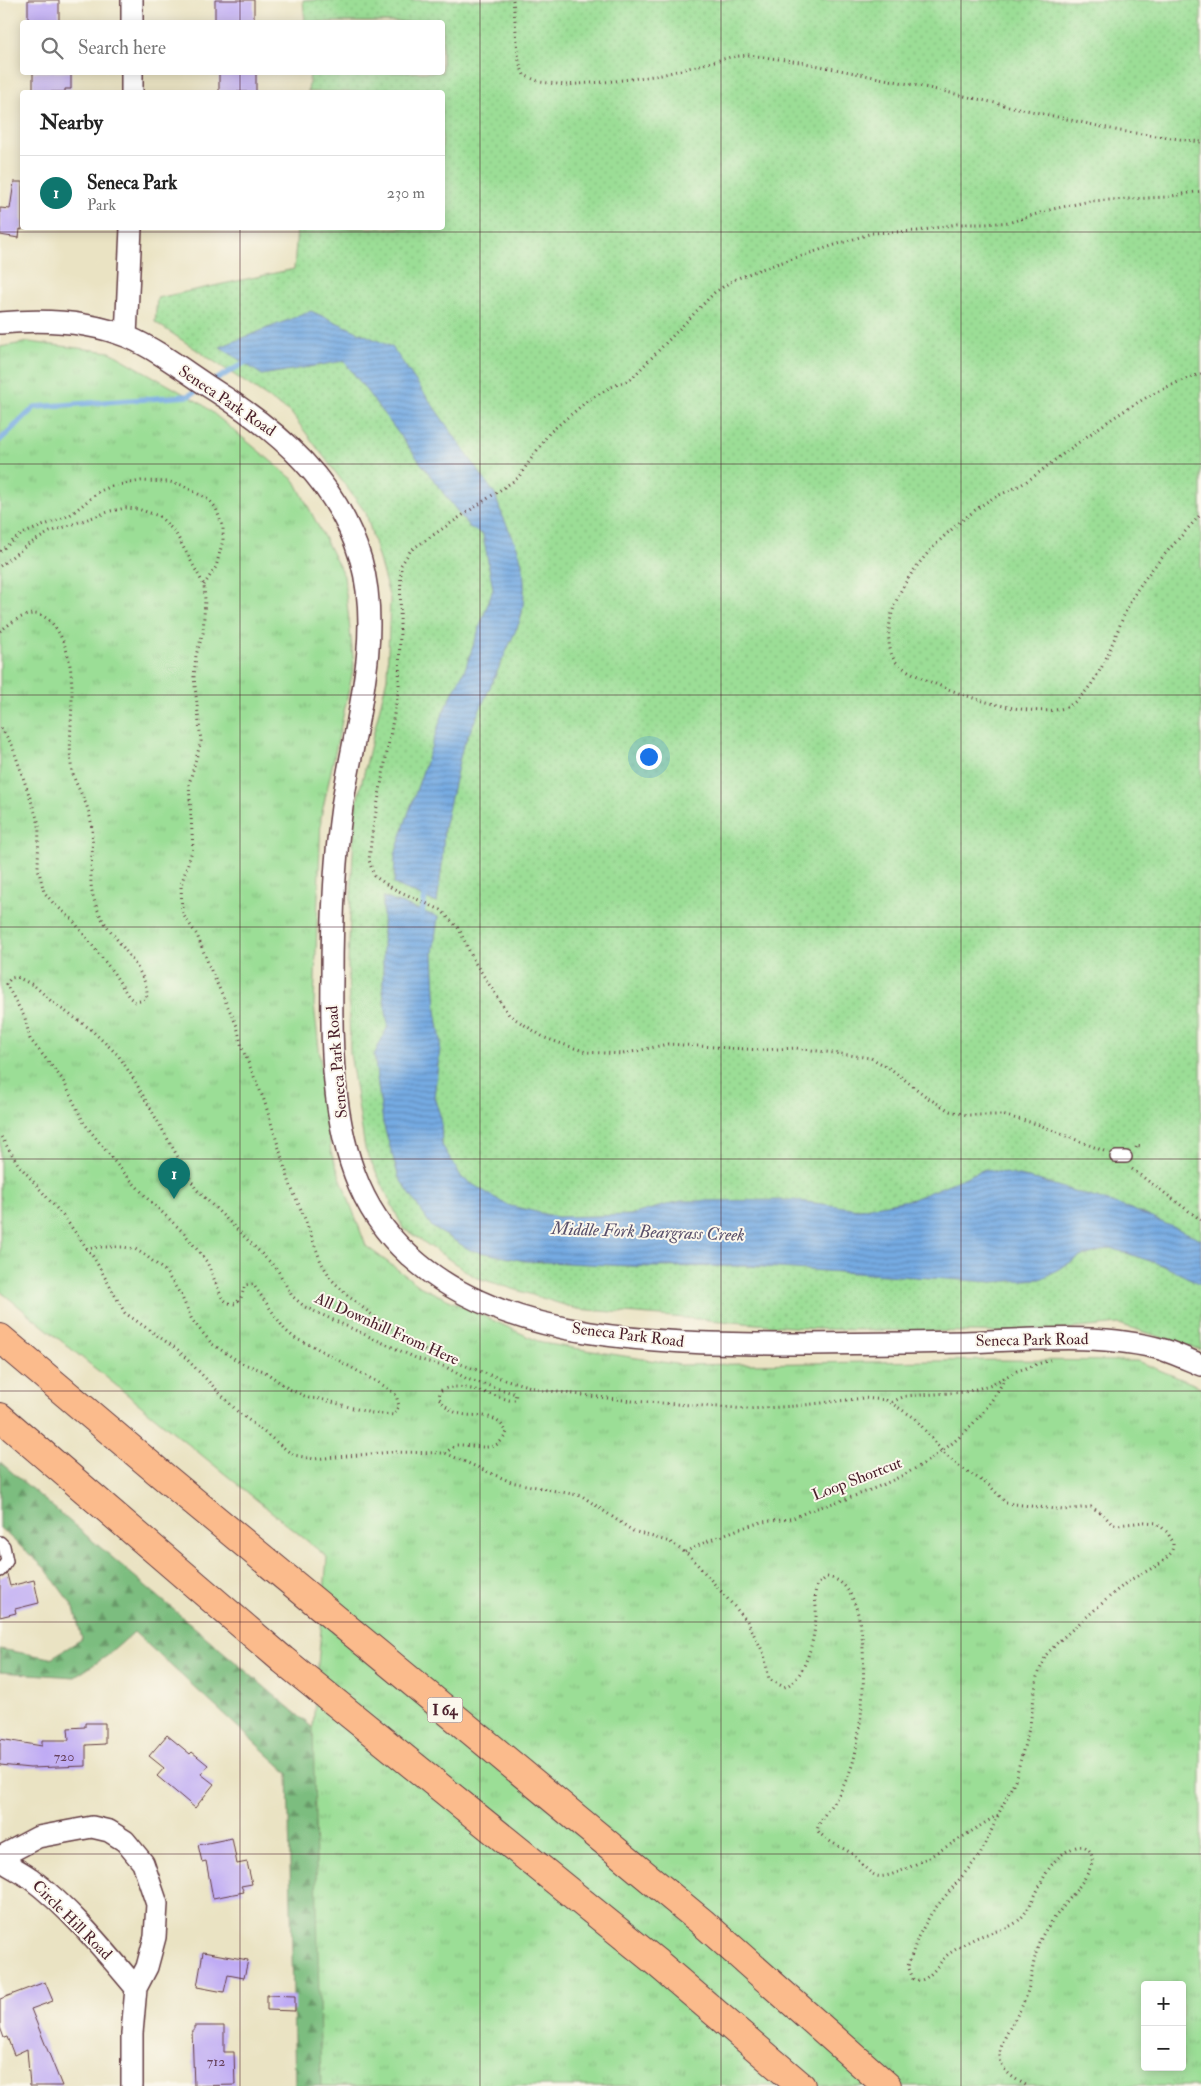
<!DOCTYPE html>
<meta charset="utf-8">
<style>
body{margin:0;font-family:"IM FELL Double Pica",serif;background:#f6f6f6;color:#222}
.controls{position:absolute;right:15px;bottom:15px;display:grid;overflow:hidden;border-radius:5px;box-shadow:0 2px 12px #0003}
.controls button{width:45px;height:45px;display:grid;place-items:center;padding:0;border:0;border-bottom:1px solid #e0e0e0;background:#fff;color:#222;font:25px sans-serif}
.you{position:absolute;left:648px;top:756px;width:18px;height:18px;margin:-12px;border:4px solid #fff;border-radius:50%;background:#1a73e8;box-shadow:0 0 0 8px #1a73e833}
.badge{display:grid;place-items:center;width:32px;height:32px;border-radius:50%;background:#0f766e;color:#fff;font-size:16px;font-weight:700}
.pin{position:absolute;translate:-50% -41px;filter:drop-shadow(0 1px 2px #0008)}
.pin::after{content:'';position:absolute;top:26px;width:18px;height:15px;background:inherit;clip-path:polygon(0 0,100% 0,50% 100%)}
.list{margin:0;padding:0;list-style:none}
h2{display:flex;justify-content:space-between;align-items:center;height:65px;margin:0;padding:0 20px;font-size:21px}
h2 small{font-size:16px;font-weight:400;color:#767676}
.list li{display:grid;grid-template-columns:32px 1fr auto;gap:15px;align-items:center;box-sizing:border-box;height:75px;padding:0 20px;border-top:1px solid #e0e0e0}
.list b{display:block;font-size:19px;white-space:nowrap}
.list p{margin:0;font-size:16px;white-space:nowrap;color:#767676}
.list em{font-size:16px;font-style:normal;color:#767676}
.icon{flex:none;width:28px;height:28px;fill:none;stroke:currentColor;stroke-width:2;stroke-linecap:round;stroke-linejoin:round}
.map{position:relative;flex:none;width:1201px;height:2086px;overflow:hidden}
.search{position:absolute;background:#fff;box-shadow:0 2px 12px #0003;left:20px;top:20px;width:425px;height:55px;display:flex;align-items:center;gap:12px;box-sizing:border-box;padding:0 18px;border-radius:5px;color:#767676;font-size:19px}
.panel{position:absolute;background:#fff;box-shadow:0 2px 12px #0003;left:20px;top:90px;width:425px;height:140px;border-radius:5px}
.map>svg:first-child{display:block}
</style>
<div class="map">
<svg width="1201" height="2086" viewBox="0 0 1201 2086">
<defs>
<pattern id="grass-dots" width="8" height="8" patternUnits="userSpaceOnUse" patternTransform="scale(1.25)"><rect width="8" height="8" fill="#9bde96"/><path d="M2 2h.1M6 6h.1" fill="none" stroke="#87be81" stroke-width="1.8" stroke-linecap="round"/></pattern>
<pattern id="forest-firs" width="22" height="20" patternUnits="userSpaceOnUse" patternTransform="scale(1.25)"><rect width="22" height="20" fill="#7cbd7f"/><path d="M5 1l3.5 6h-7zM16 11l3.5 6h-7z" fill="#689968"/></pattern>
<pattern id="park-tufts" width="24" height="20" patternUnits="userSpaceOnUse" patternTransform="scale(1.25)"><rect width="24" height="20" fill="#9bde96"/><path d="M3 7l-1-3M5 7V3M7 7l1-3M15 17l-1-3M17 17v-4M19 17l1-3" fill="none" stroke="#87be81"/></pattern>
<pattern id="water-rules" width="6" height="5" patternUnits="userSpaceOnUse" patternTransform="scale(1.25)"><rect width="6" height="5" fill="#75aae2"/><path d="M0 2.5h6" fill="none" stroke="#628ab7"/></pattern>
</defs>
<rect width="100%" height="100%" fill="#fbf7ec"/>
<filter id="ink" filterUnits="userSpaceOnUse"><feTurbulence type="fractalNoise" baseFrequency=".02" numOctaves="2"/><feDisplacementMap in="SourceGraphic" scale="10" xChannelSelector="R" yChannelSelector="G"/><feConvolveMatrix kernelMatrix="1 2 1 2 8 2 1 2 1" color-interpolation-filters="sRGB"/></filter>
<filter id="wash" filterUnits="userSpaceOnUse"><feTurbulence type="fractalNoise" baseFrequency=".0096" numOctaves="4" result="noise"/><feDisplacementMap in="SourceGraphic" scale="20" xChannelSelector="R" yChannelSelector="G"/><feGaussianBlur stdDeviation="1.12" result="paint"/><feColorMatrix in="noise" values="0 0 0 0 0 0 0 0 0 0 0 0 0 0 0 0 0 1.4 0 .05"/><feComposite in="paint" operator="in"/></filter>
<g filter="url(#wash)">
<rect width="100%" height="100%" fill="#eae3c3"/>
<path fill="url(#grass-dots)" stroke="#727e60" d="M303,0H1201V1350L1119,1324L1028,1333L817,1329L577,1309L475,1277L403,1228L365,1149L350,1053L348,961L355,810L387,678L390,599L366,513L291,413L155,322L157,298L294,269L297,228H442V92H308L310,73L442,72V22H305Z"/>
<path fill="url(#forest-firs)" stroke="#636e55" d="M0,1462L494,1882L470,2086H295L288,1773L134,1632L107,1656L75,1677L0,1672V1649L51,1658L82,1639L74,1608L45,1568L0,1528Z"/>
<path fill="url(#park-tufts)" stroke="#727e60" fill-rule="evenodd" d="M29,342L110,352L202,404L295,481L344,576L354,666L321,817L314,1005L331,1152L366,1246L421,1287L542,1343L681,1365L999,1360L1137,1361L1201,1387V2086H321L313,1725L327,1557L0,1291V347ZM1145,1985H1182V2067H1145Z"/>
<path fill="url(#water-rules)" stroke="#606486" d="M311,311L392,347L496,496C500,514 510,530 517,547C526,570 526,598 520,621L462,749L444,828L442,865L437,903L394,884L395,855L405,823L444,710L465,669L493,589L483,535L469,527L344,361L262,375L220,347Z
M383,897L438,917L433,953L436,1011L441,1041L434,1097L441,1118L442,1145L462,1178L507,1205L557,1217L630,1215L681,1201L793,1200L859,1209L913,1199L985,1169L1038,1180L1131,1209L1201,1239V1284L1162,1265L1111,1248L1080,1257L1041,1279L992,1282L748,1266L650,1267L525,1261L470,1250L432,1227L399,1178L383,1123L374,1055L388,1026L383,991Z"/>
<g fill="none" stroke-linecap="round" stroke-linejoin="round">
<path stroke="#75aae2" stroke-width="5.5" d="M212,382L249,360
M0,440L35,407L188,396L202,388
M421,919L426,891"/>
</g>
<g id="blocks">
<path fill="#bfabf4" d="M28,0H59V22H28Z
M215,0H254V22H215Z
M33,72H71V89H65V92H33Z
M219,72H256V92H222L219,91Z
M14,182H22V230L20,229L19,238L0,235V208L10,209Z
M7,1574L10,1586L34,1580L39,1603L15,1609L16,1613L0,1617V1578Z
M85,1723H105V1744L86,1745V1766L30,1768L0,1765V1739L42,1746V1740H69L68,1728L85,1727Z
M167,1735L190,1754L192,1752L208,1765L201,1774L214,1784L195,1808L157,1776L164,1768L149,1756Z
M232,1838L237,1864L247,1862L252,1884L241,1886L244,1892L213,1898L206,1861L202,1862L198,1845Z
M203,1952L248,1960L244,1978L228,1975L224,1992L197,1987Z
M45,1982L53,2001L31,2009L62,2086H30L27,2049L14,2055L7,2037L4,2038L0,2027V1999Z
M267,1995L295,1996V2011L267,2010Z
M194,2026H224V2052H234L235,2085L194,2086L192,2031H194Z"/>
</g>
</g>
<g filter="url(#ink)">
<use href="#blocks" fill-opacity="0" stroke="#623c42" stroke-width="1"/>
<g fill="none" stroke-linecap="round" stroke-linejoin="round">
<defs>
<path id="service" d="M1116,1157H1126
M0,1542L4,1546L7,1561L0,1571"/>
<path id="minor" d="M132,22V0
M132,92V72
M0,323C42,319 89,321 128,337C158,350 186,372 214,390C280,432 338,482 361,560C383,638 354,728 342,807C334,864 332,920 332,977C331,1044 332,1122 359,1185C372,1215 393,1243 419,1264C511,1341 660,1343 774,1344C837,1344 901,1343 964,1342C1029,1340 1101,1332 1164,1350C1176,1354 1189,1360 1201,1365
M126,336L131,228
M0,1857L38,1837L92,1827L109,1831L125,1841L143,1863L157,1904L155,1937L147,1967L136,1988L132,2033V2086
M0,1860C10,1866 20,1871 30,1878C70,1908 104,1950 136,1988"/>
<path id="motorway" d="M0,1338L162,1475L702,1922L887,2086
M0,1417L283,1660L656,1962L801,2086"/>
</defs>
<use href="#service" stroke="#623c42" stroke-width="14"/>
<use href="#minor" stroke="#623c42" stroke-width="24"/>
<use href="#motorway" stroke="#623c42" stroke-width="30"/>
<path stroke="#623c42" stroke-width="3" stroke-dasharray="1 4" stroke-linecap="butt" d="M513,0L519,62L524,75L540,82L566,85L615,81L661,75L731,57L749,55L800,62L924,87L1120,131L1201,142
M1201,374C1148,390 1102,425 1059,457C1048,465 1038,474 1027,481C1014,490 998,494 985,503C945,531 891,581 889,632C888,641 890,654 895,661C908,676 963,695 983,701C1005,707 1052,718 1072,704C1106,679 1114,630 1134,595C1150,568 1180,538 1201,514
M0,551L22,534L70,515L100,491L112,486L141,481L170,482L182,485L209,500L216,508L223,528V540L216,567L204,585
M0,566L26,546L50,532L111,511L126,508L138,509L159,516L175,532L204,585L205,600L203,633L196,655L194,677L201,741L189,784L193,848L181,885L182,910L184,916L197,935L212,973L237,1026L242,1048L264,1100L291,1187L303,1214L321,1262L332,1280L348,1296L389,1328L426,1351L490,1375L541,1390L632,1401L748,1409L796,1406L864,1398L886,1400L915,1418L945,1455L962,1468L990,1486L1006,1503L1063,1510L1091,1507L1103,1514L1111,1523L1117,1525L1145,1522L1157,1523L1167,1532L1173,1542V1547L1171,1553L1160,1564L1130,1580L1115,1592L1058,1642L1046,1655L1037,1677L1030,1725L1015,1780L998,1815C976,1827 898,1882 877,1876C866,1872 860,1860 851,1853C840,1846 825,1841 817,1830C821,1816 832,1806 839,1794C845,1784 851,1770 854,1759C863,1723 879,1583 827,1577L817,1585C813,1595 817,1604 816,1616C815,1636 806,1680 784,1687L769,1679L764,1654L747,1621L690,1556L670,1542L633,1531L582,1496L511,1482L445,1453L392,1452L314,1459L294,1455L288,1451L237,1411L178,1350L125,1313L94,1258L64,1217L18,1164L0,1135
M0,631C10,624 20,615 33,614C43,614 50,620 55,627C83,667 67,719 71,764C72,781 85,797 89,813C96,837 90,860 91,884C92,896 96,907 101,917C110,934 157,982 145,1000L135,1002L129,997L113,972L71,918L54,904L44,892L38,868L39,824L12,745L0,726
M1136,1148L1137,1145L1141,1146
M1104,1151L1037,1124L1002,1115H967L950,1111L928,1098L891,1069L871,1058L796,1048L761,1050L668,1044L623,1054L586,1052L545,1038L509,1015L474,961L459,929L441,910L392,888L374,876L369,860L372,834L399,687L401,565L411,550L518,478L549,433L587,401L611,387L631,379L714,293L733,280L761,269L872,233L918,231L957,224H985L1011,222L1053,209L1090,201L1166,197L1201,191
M1132,1169L1201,1220
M86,1249L98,1247H123L135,1249L145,1255L165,1271L181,1295L192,1320L212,1344L241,1363L264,1371L289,1389L309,1398L321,1399L371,1413L394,1415L399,1406L396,1395L386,1387L313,1346L296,1339L285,1330L253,1284L245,1285L241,1298L235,1304L228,1303L222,1298L207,1262L184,1233L148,1199L118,1166L84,1123L63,1080L30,1039L25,1018L6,984L11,978L17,977L35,986L52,1002L89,1028L118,1055L132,1076L196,1189L277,1269L292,1296L305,1307L418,1359L446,1367L467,1379L516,1394L515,1400H509C491,1395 456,1380 440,1391L439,1398C462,1431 487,1400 507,1432C496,1456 477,1444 456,1445L445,1453
M892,1402L905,1396L965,1392L980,1388L992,1384L1017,1371L1050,1360
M685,1552C709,1540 733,1530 759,1523C770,1520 782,1521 793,1518C801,1515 809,1510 817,1508C893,1486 967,1452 1005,1378
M998,1816L980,1855L932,1912L918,1937L908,1966L913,1979C929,1986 938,1961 950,1953C961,1946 973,1938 987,1934C996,1931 1010,1928 1018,1921C1040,1900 1040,1864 1071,1849C1075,1847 1081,1845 1085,1847C1091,1850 1093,1857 1092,1863C1087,1882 1056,1913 1045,1931C1031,1954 1034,1980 1023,2004C1017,2018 998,2042 1000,2058C1001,2072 1018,2081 1028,2086"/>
<use href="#service" stroke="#fff" stroke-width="11"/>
<use href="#minor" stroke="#fff" stroke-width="21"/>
<use href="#motorway" stroke="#fbbb8c" stroke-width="28"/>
</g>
</g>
<path fill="none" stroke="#4a1f2b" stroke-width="1" stroke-opacity="0.55" d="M240,0V22M480,0V2086M721,0V2086M961,0V2086M240,72V92M240,228V2086M0,232H1201M0,464H1201M0,695H1201M0,927H1201M0,1159H1201M0,1391H1201M0,1622H1201M0,1854H1201"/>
<g text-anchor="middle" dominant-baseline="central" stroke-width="4" stroke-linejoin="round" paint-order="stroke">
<g font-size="14" fill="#67425d">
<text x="64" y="1756">720</text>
<text x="216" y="2061">712</text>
</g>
<rect fill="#fbf7ec" stroke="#7f6065" stroke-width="1" x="427.5" y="1697.5" width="35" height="25" rx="4"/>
<g font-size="15" font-weight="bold" fill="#4a1f2b">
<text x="445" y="1710">I 64</text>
</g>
<g font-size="16" fill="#4a1f2b" stroke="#fbf7ec">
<text transform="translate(227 401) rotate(34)">Seneca Park Road</text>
<text transform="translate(337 1062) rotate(-95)">Seneca Park Road</text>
<text transform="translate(387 1329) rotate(24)">All Downhill From Here</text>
<text transform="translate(628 1335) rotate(7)">Seneca Park Road</text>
<text transform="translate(1032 1340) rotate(-1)">Seneca Park Road</text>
<text transform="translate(857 1479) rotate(-21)">Loop Shortcut</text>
<text transform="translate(72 1920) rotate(45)">Circle Hill Road</text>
</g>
<g font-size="18" font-style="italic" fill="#59506b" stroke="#fbf7ec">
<text transform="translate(648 1232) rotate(2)">Middle Fork Beargrass Creek</text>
</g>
</g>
</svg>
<div class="controls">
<button>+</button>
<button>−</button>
</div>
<div class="you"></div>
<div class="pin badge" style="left:174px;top:1199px">1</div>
<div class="search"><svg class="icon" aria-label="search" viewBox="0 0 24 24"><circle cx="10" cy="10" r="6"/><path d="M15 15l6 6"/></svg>Search here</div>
<section class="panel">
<h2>Nearby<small></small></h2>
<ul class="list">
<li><span class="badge">1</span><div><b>Seneca Park</b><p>Park</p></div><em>230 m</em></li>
</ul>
</section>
</div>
